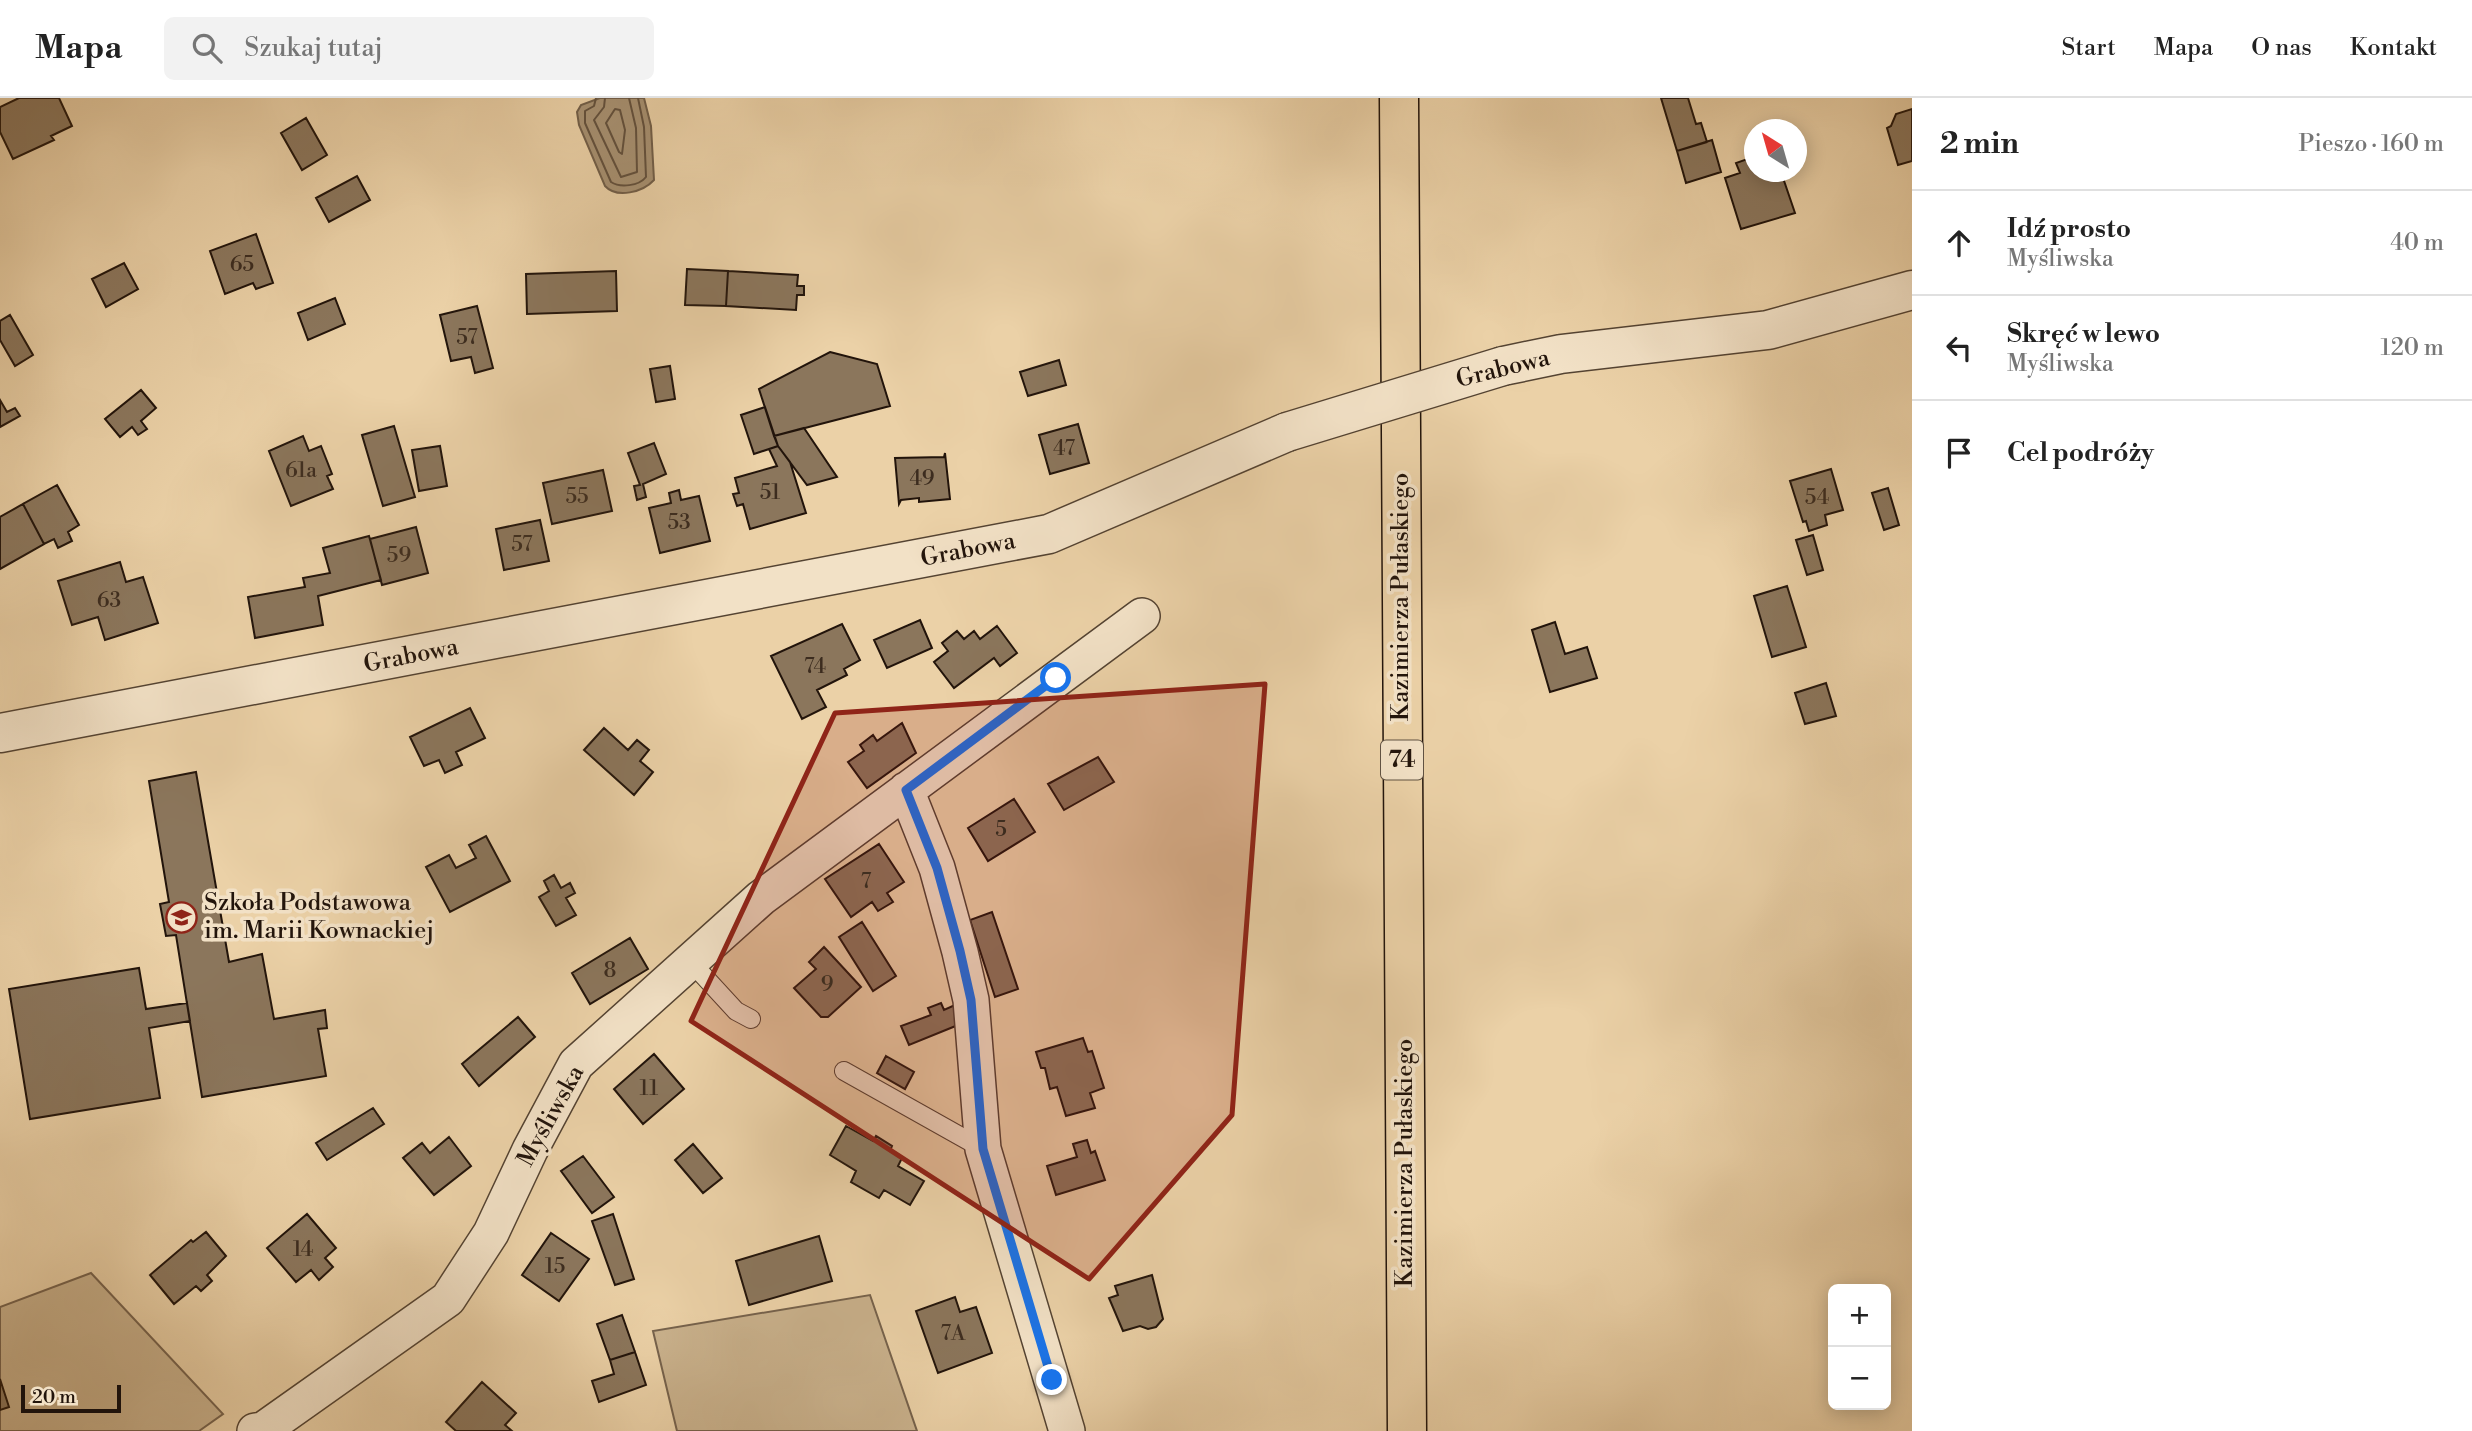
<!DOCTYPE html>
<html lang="pl">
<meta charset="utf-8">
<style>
body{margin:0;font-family:"Libre Bodoni",serif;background:#f2f2f2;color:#222}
.controls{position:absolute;right:21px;bottom:21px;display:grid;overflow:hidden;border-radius:10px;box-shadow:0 4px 18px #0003}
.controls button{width:63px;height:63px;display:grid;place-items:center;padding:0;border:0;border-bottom:2px solid #e0e0e0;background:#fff;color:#222;font:35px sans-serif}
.compass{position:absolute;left:1744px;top:21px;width:63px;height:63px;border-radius:50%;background:#fff;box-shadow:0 4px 18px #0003;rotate:323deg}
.scale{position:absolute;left:21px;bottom:18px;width:100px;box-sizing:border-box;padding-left:7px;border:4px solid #22140b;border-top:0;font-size:19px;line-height:24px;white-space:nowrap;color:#22140b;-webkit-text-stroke:5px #f2e1c6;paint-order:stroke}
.stop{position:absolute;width:21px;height:21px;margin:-16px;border:5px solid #1a73e8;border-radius:50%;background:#fff}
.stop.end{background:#1a73e8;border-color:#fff;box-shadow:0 2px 7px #0008}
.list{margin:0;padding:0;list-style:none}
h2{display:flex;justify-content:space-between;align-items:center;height:91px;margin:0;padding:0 28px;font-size:30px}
h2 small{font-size:23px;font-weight:400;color:#767676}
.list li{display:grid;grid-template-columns:46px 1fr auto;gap:21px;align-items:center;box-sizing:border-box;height:105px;padding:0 28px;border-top:2px solid #e0e0e0}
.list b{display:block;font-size:26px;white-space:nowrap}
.list p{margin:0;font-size:23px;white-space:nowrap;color:#767676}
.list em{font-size:23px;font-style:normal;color:#767676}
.icon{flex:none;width:38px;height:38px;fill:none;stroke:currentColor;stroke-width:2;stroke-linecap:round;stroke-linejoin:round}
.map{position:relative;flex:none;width:1912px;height:1333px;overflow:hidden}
header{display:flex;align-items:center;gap:42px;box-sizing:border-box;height:98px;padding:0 35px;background:#fff;border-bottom:2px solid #e0e0e0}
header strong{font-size:33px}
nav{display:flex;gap:38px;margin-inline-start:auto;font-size:24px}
.search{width:490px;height:63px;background:#f2f2f2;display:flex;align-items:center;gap:18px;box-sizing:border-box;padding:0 24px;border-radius:10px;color:#767676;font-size:26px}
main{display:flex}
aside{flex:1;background:#fff}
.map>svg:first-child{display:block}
</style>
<header>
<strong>Mapa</strong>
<div class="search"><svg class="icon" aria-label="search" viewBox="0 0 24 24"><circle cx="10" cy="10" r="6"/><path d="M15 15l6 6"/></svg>Szukaj tutaj</div>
<nav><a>Start</a><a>Mapa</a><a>O nas</a><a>Kontakt</a></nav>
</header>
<main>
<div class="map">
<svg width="1912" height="1333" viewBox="0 0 1912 1333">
<rect width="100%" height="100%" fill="#ebd1a7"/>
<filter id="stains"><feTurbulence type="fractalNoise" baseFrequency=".00286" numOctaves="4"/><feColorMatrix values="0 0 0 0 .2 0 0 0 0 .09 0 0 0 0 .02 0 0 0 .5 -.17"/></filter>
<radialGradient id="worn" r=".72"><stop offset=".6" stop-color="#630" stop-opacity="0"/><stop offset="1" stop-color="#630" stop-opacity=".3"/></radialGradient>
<path fill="#c9b18c" stroke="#76624c" stroke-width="2" d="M91,1175L223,1316L199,1333H0V1209Z
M870,1197L917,1333H677L653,1233Z"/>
<path fill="#a79172" stroke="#725f49" stroke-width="2" d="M600,0H644L651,28L654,82C643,94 617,101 605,88L579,27L577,14L581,7Z"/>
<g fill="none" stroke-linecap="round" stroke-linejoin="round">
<path stroke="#64523e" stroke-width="2" d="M596,0L594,8L585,13V25L611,84C620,90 639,88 646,79L644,29L638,0
M605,0L604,9L594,22L621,79L637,74L636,30L629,0
M615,11L620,12L625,32L622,56L619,54L606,25Z"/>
</g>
<path fill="#8b765c" stroke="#22140b" stroke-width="2" d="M19,0H59L72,28L51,38L54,42L13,61L0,34V9Z
M1661,0H1688L1696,26L1701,25L1707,44L1677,53Z
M1912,11V63L1898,67L1887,30L1891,28L1896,16Z
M306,20L327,57L302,72L281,35Z
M1712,42L1721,74L1686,85L1677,53Z
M1753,59L1755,74H1781L1795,115L1741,131L1725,80L1740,75L1736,65Z
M357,78L370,102L329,124L316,100Z
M256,136L273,185L256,191L253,185L225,196L210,153Z
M124,165L138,191L106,209L92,181Z
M687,171L728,173L726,208L685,207Z
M616,173L617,213L527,216L526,176Z
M728,173L798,177L797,188H804V197H797L796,212L726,208Z
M335,200L345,226L308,242L298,215Z
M477,208L493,270L475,275L471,259L451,263L440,217Z
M10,217L33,257L15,268L0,242V223Z
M830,254L877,266L890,308L774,338L759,291Z
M1059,262L1066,287L1028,298L1020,274Z
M670,268L675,301L656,304L650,271Z
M141,292L156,310L141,323L147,331L138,337L132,329L120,339L105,321Z
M0,302L7,314L15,310L20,318L0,329Z
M765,309L778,348L754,356L741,317Z
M1078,326L1089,365L1050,376L1039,337Z
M394,328L415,399L383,408L362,337Z
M804,330L837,379L807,387L778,348L774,338Z
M303,338L309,353L321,348L332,376L327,378L333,391L291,408L269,353Z
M654,345L666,376L643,386L646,399L637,402L634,388L640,387L628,355Z
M440,348L447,388L419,393L412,352Z
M778,348L790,364L806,415L750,431L743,406L737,408L733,396L739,395L735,380L777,368L769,351Z
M945,355L950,401L919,404V400L901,402L899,406L895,360L944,359Z
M1831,371L1843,412L1825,417L1827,427L1809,433L1806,423L1803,424L1790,383Z
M603,372L612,413L552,426L543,385Z
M57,387L79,427L68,434L72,443L58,450L54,441L44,446L23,406Z
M1888,390L1899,427L1884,432L1872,395Z
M679,392L681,402L699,398L710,443L660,455L649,410L671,405L669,395Z
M23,406L44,446L0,471V419Z
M540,422L549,463L504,472L496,431Z
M416,429L428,475L382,487L370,441Z
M1813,437L1823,472L1807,477L1796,442Z
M369,438L381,482L318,498L323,527L255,540L248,499L305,489L303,480L330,475L323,450Z
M120,464L126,484L143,479L158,525L105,542L98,519L72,527L58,483Z
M1787,488L1806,549L1772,559L1754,498Z
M920,522L932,550L887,570L874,542Z
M1555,524L1565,556L1587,549L1597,580L1550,594L1532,532Z
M842,526L860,562L844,571L847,577L817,592L826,609L802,621L771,558Z
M997,528L1017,555L1000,568L994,560L954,590L934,564L948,553L942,545L957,533L964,541L974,533L980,541Z
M1826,585L1836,618L1805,626L1795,595Z
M470,610L485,640L456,654L462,667L445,675L439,662L424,668L410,639Z
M902,625L916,655L867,690L848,664L864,653L860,647L873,637L877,643Z
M604,630L628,652L637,642L649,652L640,663L653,674L634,697L584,652Z
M1098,659L1114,684L1064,712L1048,686Z
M196,674L229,864L262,856L274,921L325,912L327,930L318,931L326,978L202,999L176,837L166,838L160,806L169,804L149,683Z
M1014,701L1035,734L988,763L968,730Z
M486,738L510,783L450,814L426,769L449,757L456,770L476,760L469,747Z
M879,746L904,784L887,795L893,804L878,813L872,804L851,819L825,781Z
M554,777L561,790L570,785L575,795L566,800L576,817L556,828L539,799L549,793L544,783Z
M992,814L1018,891L995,899L970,822Z
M862,824L896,878L873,893L839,839Z
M630,840L648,871L590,906L572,875Z
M824,849L861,889L828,919H821L794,890L816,871L809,864Z
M139,870L146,911L187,905L190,923L149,930L160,1000L30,1021L9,891Z
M941,905L944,912L955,907L958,927L909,947L901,928L931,917L928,910Z
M518,919L535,939L479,988L462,966Z
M1083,940L1088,954L1092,953L1104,990L1090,995L1095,1010L1066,1018L1057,989L1050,991L1045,970H1041L1036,954Z
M654,956L684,991L643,1026L614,991Z
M886,958L914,974L905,991L877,975Z
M373,1010L384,1026L327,1062L316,1045Z
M846,1028L873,1043L876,1038L892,1048L890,1053L902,1060L898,1068L924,1083L910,1107L884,1092L879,1100L851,1084L856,1073L830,1057Z
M449,1039L471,1068L434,1097L403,1060L422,1045L430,1055Z
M1087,1042L1091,1055L1095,1053L1105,1082L1056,1097L1047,1068L1077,1059L1073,1046Z
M693,1046L722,1080L703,1095L675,1062Z
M583,1058L614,1099L592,1115L561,1073Z
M307,1116L336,1150L325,1160L333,1169L319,1182L311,1172L296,1184L267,1150Z
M613,1116L634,1181L615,1187L592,1123Z
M206,1134L226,1158L207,1177L212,1183L201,1193L196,1188L174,1206L150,1177L191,1142L193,1144Z
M551,1135L589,1161L559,1203L522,1177Z
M819,1138L832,1183L749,1207L736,1163Z
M1152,1177L1163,1221L1156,1229L1148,1231L1140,1228L1123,1233L1109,1200L1118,1197L1115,1188Z
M955,1199L960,1214L976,1209L992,1255L938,1275L916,1213Z
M622,1217L635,1254L610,1262L597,1226Z
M635,1254L646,1287L599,1304L592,1283L614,1276L610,1262Z
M0,1281L9,1309L0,1312Z
M482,1284L516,1315L505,1327L512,1333H456L446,1324Z"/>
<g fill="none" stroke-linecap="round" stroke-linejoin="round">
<defs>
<path id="service" d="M690,863L736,913L751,921
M844,973L983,1051"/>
<path id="minor" d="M906,692L937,770L960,854L971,902L983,1051L1067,1333
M255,1333L263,1332L448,1201L491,1135L530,1052L576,966L761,800L1142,518"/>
<path id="tertiary" d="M1503,268L1561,256L1768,232L1912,192
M0,635L1049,436L1287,334"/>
<path id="primary" d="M1399,0L1407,1333"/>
</defs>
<use href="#service" stroke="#544332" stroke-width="20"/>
<use href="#minor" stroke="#544332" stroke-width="38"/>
<use href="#tertiary" stroke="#544332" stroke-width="41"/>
<use href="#primary" stroke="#22140b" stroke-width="41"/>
<use href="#service" stroke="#f2e1c6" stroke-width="18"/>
<use href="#minor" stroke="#f2e1c6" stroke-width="35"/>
<use href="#tertiary" stroke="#f2e1c6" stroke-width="38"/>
<use href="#primary" stroke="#ebd1a7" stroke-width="38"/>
<defs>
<path id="tertiary-bridge" d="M1287,334L1503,268"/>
</defs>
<use href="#tertiary-bridge" stroke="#544332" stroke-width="41" stroke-linecap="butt"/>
<use href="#tertiary-bridge" stroke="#f2e1c6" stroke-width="38"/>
</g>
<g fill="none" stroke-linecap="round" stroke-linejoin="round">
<path stroke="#1a73e8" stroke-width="9" d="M1052,1282L983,1051L971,902L960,853L937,770L906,692L1056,580"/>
</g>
<path fill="#8f2418" fill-opacity="0.2" stroke="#8f2418" stroke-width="5" stroke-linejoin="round" d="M1265,586L1232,1017L1089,1181L691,923L835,615Z"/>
<defs>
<symbol id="school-ring" viewBox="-11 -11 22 22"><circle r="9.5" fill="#f2e1c6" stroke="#8f2418" stroke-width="1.5"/><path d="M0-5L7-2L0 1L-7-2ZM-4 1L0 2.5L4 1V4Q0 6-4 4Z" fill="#8f2418"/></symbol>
</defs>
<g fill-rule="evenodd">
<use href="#school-ring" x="164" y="802" width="35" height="35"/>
</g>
<g text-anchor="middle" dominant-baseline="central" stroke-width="7" stroke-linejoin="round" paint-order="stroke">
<g font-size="21" fill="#3c2c1f">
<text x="242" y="167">65</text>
<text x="467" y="240">57</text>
<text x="1064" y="351">47</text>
<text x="301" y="373">61a</text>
<text x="922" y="381">49</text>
<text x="770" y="395">51</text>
<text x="577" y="399">55</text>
<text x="1817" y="400">54</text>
<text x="679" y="425">53</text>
<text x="522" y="447">57</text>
<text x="399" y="458">59</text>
<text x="109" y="503">63</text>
<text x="815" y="569">74</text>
<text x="1001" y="732">5</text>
<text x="866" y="784">7</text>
<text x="610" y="873">8</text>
<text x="827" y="887">9</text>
<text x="649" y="991">11</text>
<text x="303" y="1152">14</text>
<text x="555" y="1169">15</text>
<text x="953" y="1236">7A</text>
</g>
<rect fill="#f2e1c6" stroke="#605243" stroke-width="2" x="1381" y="642.5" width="42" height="39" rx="5"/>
<g font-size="23" font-weight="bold" fill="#22140b">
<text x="1402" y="662">74</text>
</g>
<g font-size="24" fill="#22140b" stroke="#f2e1c6">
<text transform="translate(1503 271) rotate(-14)">Grabowa</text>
<text transform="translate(968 452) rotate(-11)">Grabowa</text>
<text transform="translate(1401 499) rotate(-90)">Kazimierza Pułaskiego</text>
<text transform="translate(411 558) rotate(-11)">Grabowa</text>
<text transform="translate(551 1018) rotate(-61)">Myśliwska</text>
<text transform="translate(1405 1065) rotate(-90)">Kazimierza Pułaskiego</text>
</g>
<g font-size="24" fill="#22140b" stroke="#f2e1c6" text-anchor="start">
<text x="204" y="805">Szkoła Podstawowa<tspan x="204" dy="28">im. Marii Kownackiej</tspan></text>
</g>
</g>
<rect width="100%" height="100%" filter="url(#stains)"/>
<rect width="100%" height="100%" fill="url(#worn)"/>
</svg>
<div class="controls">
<button>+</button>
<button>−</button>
</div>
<svg class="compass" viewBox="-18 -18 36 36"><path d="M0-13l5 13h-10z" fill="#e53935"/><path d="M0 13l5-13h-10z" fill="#767676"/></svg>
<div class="scale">20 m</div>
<div class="stop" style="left:1056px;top:580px"></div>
<div class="stop end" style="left:1052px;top:1282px"></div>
</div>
<aside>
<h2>2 min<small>Pieszo · 160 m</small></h2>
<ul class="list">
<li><svg class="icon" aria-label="ahead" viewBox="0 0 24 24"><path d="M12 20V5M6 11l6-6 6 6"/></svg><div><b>Idź prosto</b><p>Myśliwska</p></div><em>40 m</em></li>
<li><svg class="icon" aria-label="left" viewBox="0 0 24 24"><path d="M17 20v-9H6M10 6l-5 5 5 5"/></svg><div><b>Skręć w lewo</b><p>Myśliwska</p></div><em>120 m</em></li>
<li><svg class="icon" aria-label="arrive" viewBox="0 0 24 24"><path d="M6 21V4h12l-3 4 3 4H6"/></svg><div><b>Cel podróży</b></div></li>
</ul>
</aside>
</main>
